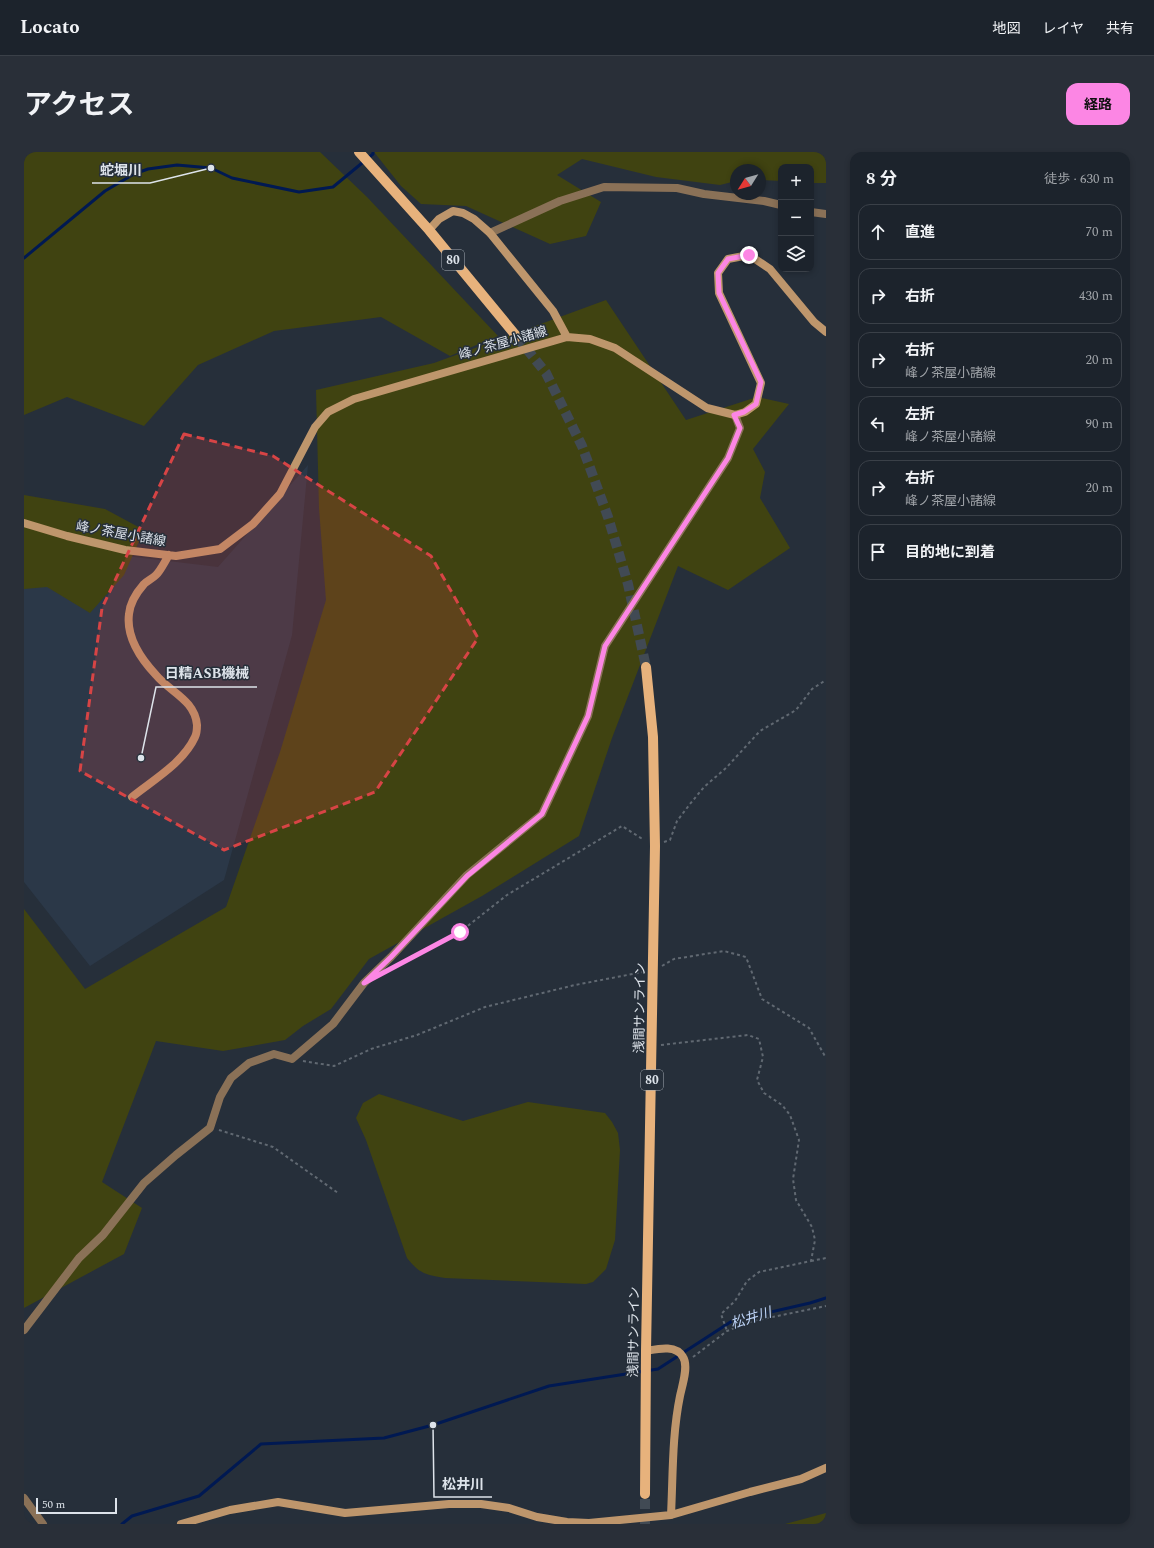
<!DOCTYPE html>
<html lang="ja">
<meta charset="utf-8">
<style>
body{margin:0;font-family:Spectral,"Noto Sans JP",serif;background:#292f38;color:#f1f3f6}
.controls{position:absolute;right:12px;top:12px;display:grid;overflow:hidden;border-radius:8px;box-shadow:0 2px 6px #0003}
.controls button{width:36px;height:36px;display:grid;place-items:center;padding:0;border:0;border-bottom:1px solid #3a4048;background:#1c232c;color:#f1f3f6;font:20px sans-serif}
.compass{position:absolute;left:706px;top:12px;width:36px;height:36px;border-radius:50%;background:#1c232c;box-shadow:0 2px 6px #0003;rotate:233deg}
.scale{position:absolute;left:12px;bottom:10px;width:81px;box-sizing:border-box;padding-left:4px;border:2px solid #dde3ea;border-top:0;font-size:11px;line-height:14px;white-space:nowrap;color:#dde3ea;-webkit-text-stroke:3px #262f3a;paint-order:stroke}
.stop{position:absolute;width:12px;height:12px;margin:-9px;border:3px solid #fc86e4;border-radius:50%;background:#fff}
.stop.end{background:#fc86e4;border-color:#fff;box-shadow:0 1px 4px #0008}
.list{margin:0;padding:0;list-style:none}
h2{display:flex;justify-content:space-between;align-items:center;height:52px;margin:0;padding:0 16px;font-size:17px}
h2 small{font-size:13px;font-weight:400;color:#a0a4a9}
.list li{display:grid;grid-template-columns:26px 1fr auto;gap:12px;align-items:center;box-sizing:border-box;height:56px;margin:0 8px 8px;padding:0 8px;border:1px solid #3a4048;border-radius:12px}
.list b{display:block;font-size:15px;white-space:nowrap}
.list p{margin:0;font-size:13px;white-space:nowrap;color:#a0a4a9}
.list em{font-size:13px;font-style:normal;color:#a0a4a9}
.icon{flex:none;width:22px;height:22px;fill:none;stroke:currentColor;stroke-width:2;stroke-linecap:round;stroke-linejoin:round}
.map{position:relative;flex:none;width:802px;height:1372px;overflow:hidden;border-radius:12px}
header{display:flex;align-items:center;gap:24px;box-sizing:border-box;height:56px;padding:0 20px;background:#1c232c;border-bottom:1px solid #3a4048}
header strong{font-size:19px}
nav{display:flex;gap:22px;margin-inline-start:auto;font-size:14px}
.intro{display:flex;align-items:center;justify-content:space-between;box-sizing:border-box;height:96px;padding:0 24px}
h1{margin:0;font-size:28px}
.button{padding:10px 18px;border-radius:12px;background:#fc86e4;color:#111;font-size:14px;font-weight:700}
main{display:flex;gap:24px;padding:0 24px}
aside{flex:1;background:#1c232c;border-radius:12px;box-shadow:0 2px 6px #0003}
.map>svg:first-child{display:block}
</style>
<header>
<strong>Locato</strong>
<nav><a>地図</a><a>レイヤ</a><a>共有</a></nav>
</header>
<div class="intro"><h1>アクセス</h1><a class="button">経路</a></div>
<main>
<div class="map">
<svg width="802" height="1372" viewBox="0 0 802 1372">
<rect width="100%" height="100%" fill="#262f3a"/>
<path fill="#2b3848" d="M284,313L268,483L200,728L66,814L0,730V386L44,397L194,415Z"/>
<path fill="#404311" d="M0,0H296L343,45L474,184L426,204L357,165L250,179L174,213L120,274L43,245L0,263Z
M350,0H802V31H787V15H757V29L736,28V18H712V29L696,33L632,25L558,7L533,23L577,50L562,84L526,92L442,54L397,52L377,34Z
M582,148L662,268L733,245L765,252L729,297L741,320L736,346L766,396L704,438L654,414L588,586L555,684L458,744L345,807L307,857L279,874L261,888L199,899L132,889L78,1030L118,1056L100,1102L0,1156V757L61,837L202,755L256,600L302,448L295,356L292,238L410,211Z
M0,343L81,357L120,378L100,423L66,461L23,435L0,437Z
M355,942L439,969L504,950L581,961L588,970L594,981L596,998L591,1088L582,1117L569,1130L562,1132L421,1126C401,1123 395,1121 383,1106L342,988L332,966L339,951Z
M802,1361V1372H761Z"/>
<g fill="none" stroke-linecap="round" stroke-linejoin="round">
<path stroke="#001952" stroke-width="3" d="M0,106L81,39L110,22L124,17L153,13L187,16L208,26L275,40L309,35L349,2V0
M98,1372L108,1364L175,1344L237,1292L360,1286L409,1273L525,1234L634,1217L708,1169L786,1151L802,1146"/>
<path stroke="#414a54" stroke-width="10" stroke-dasharray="10 5" stroke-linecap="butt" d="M493,185L522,221L558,294L584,365L604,432L622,515
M621,1372V1342"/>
<path stroke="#616972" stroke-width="2" stroke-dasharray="3 3" stroke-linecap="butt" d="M640,690L646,688L653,669L666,652L680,635L702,616L736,579L772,558L788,537L802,528
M638,814L650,807L700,799L722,805L738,847L785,876L802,906
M371,815L436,780L483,743L598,674L620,688
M637,893L724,883L735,887L739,905L733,928L740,941L758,953L766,963L775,988L769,1027L772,1048L788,1075L791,1088L787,1109L735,1120L723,1129L711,1149L697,1162L703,1179
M279,909L310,914L347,897L393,883L461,855L551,833L619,820
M195,978L249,995L314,1041
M787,1109L802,1106
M669,1205L703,1179L729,1169L802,1154"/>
<path stroke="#8a7157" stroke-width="8" d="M787,60L802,62
M466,81L536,49L580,35L653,36L680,42L740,49L757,53
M0,1178L55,1106L79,1083L120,1031L152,1003L186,976L196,945L207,926L225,911L250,902L268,907L309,872L340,831L367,805L443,723L518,662L564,564L581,494L704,306L716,276L711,263
M0,1346L19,1372"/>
<path stroke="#be966c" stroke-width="8" d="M405,78L415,67L429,59L439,61L450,67L466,81L529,159L543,185
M0,371L43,384L101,398L152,404L196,397L229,372L256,342L291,275L304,260L330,247L543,185L566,187L591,196L683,256L711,263L721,260L732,252L737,231L695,141L694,121L704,107L725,103L746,117L790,170L802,180
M108,645C129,628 159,611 171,585C173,581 173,577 173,573C171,548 146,540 132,523C117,507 102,485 105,462C106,451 113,440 120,432C123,429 128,427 132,423C137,418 141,409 145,403
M622,1199C633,1197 652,1192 659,1205C665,1214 658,1234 656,1244C648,1283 649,1323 647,1363
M157,1372L206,1358L254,1350L321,1361L425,1352H457L485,1356L513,1365L543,1370L565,1371L647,1363L726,1340L777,1327L802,1316"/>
<path stroke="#e7b27c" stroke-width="10" d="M335,0L405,78L493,185
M621,1342L622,1199L631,694L629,585L622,515"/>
</g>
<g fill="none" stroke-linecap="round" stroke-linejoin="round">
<path stroke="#fc86e4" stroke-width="5" d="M436,780L340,831L367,805L443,724L518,662L564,564L581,494L704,306L716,276L710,263L720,260L732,252L737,230L695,141L694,121L704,107L725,103"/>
</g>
<path fill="#d74445" fill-opacity="0.2" stroke="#d74445" stroke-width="3" stroke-dasharray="8 5" stroke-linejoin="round" d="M160,282L249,304L407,404L454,486L351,640L200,698L56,619L78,456Z"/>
<g text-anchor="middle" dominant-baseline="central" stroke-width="3" stroke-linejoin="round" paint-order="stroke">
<g fill="#262f3a" stroke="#a6adb5" stroke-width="1">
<rect x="418" y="98" width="22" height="20" rx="3"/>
<rect x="617" y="918" width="22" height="20" rx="3"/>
</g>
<g font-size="12" font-weight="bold" fill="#dde3ea">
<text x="429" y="108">80</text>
<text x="628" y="928">80</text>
</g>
<g font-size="13" fill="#dde3ea" stroke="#262f3a">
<text transform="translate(479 191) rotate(-16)">峰ノ茶屋小諸線</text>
<text transform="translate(97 382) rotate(10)">峰ノ茶屋小諸線</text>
<text transform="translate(616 856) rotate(-89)">浅間サンライン</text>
<text transform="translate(610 1180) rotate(-89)">浅間サンライン</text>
</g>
<g font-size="14" font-style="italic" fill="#bed4f8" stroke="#262f3a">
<text transform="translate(727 1166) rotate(-17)">松井川</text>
</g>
</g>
<path fill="none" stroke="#dde3ea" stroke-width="1.5" d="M187 16L126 31H68M117 606L132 535H233M409 1273L410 1345H468"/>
<g fill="#dde3ea" stroke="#262f3a" stroke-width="1.5">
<circle cx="187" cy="16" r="4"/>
<circle cx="117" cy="606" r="4"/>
<circle cx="409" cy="1273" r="4"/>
</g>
<g font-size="14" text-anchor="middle" font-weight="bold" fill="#dde3ea" stroke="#262f3a" stroke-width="3" stroke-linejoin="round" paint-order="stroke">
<text x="97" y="23">蛇堀川</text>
<text x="183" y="526">日精ASB機械</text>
<text x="439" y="1337">松井川</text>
</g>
</svg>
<div class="controls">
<button>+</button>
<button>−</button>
<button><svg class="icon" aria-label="layers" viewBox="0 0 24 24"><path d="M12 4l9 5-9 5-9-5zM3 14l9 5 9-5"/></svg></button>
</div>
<svg class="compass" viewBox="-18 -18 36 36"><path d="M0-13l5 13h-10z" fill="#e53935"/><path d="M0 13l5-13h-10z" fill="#a0a4a9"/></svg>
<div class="scale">50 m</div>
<div class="stop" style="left:436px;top:780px"></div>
<div class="stop end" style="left:725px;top:103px"></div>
</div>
<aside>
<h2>8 分<small>徒歩 · 630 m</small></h2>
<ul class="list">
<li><svg class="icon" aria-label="ahead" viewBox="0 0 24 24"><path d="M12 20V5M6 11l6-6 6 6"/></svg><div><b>直進</b></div><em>70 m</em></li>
<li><svg class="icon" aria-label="right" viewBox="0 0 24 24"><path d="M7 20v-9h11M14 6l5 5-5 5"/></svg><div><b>右折</b></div><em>430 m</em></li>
<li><svg class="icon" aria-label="right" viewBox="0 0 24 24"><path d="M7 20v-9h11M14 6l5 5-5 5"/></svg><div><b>右折</b><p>峰ノ茶屋小諸線</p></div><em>20 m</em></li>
<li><svg class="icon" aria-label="left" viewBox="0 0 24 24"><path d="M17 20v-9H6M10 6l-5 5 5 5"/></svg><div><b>左折</b><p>峰ノ茶屋小諸線</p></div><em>90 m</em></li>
<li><svg class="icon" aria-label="right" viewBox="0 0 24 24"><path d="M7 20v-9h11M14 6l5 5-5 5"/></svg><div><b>右折</b><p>峰ノ茶屋小諸線</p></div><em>20 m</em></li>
<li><svg class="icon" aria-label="arrive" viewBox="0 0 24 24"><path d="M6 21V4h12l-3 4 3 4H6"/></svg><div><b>目的地に到着</b></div></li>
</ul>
</aside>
</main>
